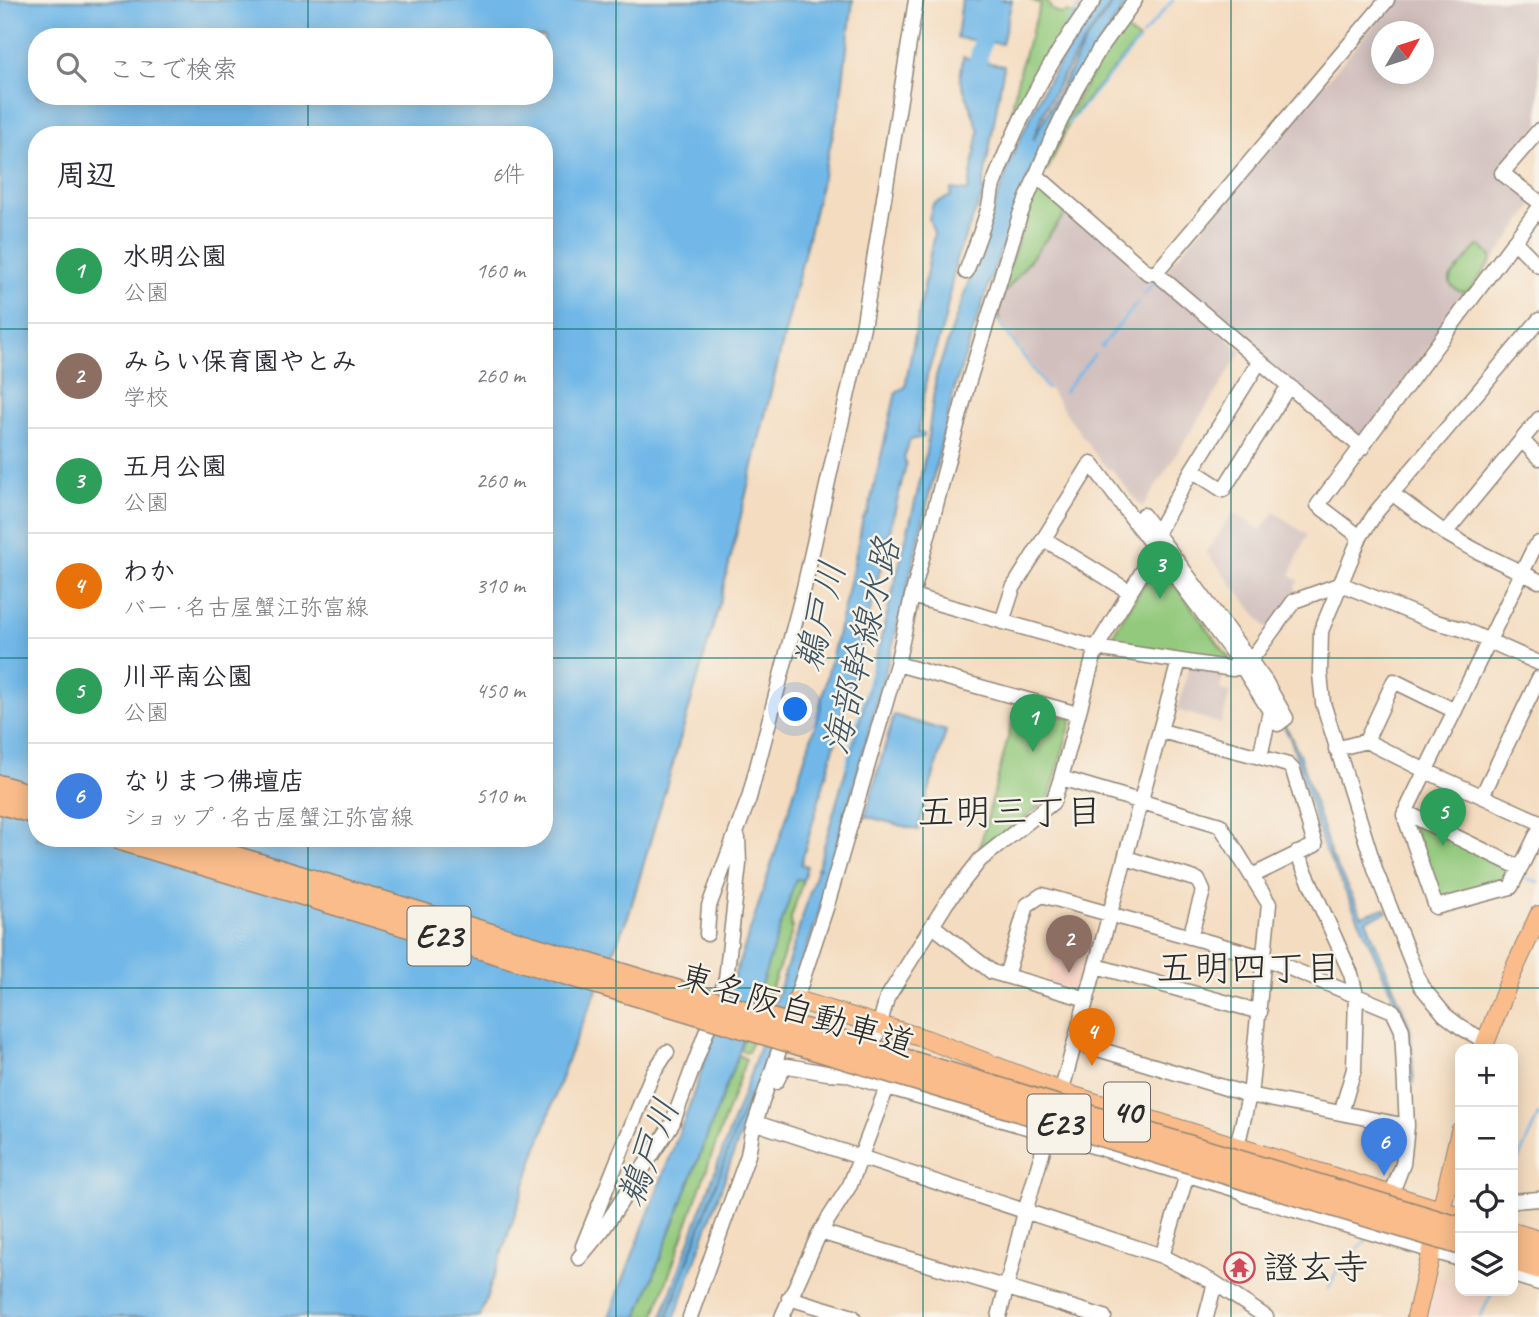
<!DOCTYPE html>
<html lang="ja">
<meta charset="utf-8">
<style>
body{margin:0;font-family:Caveat,"Klee One",sans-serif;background:#f7f7f7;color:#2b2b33}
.controls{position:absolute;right:21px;bottom:21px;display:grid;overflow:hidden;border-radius:14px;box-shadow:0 4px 18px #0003}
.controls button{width:63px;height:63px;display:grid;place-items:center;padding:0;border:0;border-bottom:2px solid #e1e1e2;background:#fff;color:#2b2b33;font:35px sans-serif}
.compass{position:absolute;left:1371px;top:21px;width:63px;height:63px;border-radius:50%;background:#fff;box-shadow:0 4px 18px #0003;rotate:51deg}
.you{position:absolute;left:796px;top:710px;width:24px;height:24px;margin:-18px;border:5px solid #fff;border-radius:50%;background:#1a73e8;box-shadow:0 0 0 10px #1a73e833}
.badge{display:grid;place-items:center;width:46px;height:46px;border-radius:50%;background:#d1495b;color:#fff;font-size:23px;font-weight:700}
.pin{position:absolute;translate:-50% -58px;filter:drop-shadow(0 2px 4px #0008)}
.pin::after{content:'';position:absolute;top:37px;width:24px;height:21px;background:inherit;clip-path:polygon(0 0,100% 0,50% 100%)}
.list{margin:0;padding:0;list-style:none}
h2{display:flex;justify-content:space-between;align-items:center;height:91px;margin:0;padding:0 28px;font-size:30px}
h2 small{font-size:23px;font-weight:400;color:#7c7c81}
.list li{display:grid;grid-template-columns:46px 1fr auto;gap:21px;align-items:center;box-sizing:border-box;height:105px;padding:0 28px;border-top:2px solid #e1e1e2}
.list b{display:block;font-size:26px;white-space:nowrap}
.list p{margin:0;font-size:23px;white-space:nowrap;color:#7c7c81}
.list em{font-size:23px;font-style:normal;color:#7c7c81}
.icon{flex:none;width:38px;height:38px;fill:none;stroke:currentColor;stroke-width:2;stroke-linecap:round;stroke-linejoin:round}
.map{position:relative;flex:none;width:1539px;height:1317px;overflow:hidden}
.search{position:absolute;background:#fff;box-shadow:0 4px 18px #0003;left:28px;top:28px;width:525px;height:77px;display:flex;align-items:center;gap:18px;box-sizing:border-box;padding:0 24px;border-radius:28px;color:#7c7c81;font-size:26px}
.panel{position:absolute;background:#fff;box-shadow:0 4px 18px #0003;left:28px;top:126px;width:525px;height:721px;border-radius:28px}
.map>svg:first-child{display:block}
</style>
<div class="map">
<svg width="1539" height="1317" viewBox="0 0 1539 1317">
<rect width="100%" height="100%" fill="#f7f3e8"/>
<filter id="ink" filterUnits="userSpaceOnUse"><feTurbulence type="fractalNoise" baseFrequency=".0143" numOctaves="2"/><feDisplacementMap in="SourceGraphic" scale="14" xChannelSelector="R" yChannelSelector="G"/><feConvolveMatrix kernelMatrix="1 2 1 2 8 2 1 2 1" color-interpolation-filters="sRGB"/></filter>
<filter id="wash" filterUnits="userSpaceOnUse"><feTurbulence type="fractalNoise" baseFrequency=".00686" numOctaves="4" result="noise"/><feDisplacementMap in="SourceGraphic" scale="28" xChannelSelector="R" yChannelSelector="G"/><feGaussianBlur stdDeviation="1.57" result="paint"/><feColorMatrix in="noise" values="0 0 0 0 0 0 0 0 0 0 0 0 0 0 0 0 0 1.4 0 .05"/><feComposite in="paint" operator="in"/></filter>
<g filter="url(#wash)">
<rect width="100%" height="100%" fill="#f4dcc0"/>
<path fill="#f5d2c3" d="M1055,953L1090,964L1082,993L1047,982Z
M1437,1275L1460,1285V1291H1474L1487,1296L1477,1317H1427Z"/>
<path fill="#d1bfbd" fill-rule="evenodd" d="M1395,0H1539V124L1499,171L1534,204L1364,437H1355L1163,274ZM1382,32H1424V74H1382Z
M1069,209L1158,279L1242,351L1142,508L1111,468L1109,470L1097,457L1000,319L998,313L1004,294Z
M1233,512L1261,530L1275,512L1307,535L1290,575L1299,581L1295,587L1299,595L1270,632L1206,552Z
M1189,667L1224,672L1220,689L1230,693L1221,724L1177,710Z"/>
<path fill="#92c97c" stroke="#5e7a54" stroke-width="2" d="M1031,0H1046L1052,10L1060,14L1068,12L1077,16L1010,136C1011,90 1026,47 1041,4Z
M1120,26L1139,40L1073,115L1047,171H1042L1058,132Z
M1040,184L1069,209L1004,294L998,313L1000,319L993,315L1036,188Z
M1481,246L1491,256V261L1469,291C1461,293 1454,290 1450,283V278L1477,247Z
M1158,562L1232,662L1108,642Z
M1017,703L1072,719L1049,799L978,854Z
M1415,822L1512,867L1509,882L1441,898L1437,897L1412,824Z
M796,878L803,880L791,918L792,932L748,1052L739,1050Z
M738,1055L746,1059L654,1317H638Z"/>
<path fill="#71b8e8" stroke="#4e728a" stroke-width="2" fill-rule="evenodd" d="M0,0H853L840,105L719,606L629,914L568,1058L480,1317H0ZM37,37H544V96H37ZM37,135H544V838H37Z
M962,0H1012L1002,44L957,38Z
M1100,0H1114C1086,36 1047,97 1033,140L1086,41L1116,0H1129L1063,99L1027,180L993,272L955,386L900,618L817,920L675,1317H668L749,1093L667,1317H662C715,1169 775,1016 817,868H821L818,867L862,714L917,494L926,452L936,376L1012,156L1045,86Z
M963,57L1004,66L982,190L987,191L986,197L982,196L956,259L945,319L927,376L918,433H924V437L910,440L904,458L906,465L854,676L801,864L807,866L803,880L796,879L738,1055L638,1317H609L687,1112L751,928L786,819L816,722L851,578L863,518L868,512L896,392L905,387L934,233L929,218L933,204L951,196V189L968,191L979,131L960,79Z
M894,715L946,731L918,830L865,816Z
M1285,724L1300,756L1331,855L1362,916L1385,908L1387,912L1366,920L1410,1027L1414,1083L1412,1082L1407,1028L1362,926L1323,845L1291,740L1283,725Z"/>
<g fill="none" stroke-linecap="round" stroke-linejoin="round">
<path stroke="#71b8e8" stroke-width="2.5" d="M1065,30L1083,0
M1142,36L1173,0
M1068,124L1138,42
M1144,295L1155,281
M998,320L1047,389
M1101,347L1138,302
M1064,392L1094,355
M846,767L875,659
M1522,877L1539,882
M1513,1171L1539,1114
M1328,1289L1339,1267L1365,1241
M1480,1317L1493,1291"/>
<path stroke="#71b8e8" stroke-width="18" d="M976,82L975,74L988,18L990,0"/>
</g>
</g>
<g filter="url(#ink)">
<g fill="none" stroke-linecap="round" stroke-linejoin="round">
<defs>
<path id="minor" d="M1539,130L1502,173L1539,202
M1036,175L1148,273H1156L1362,448
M1514,241L1539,266
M966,272C974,250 983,228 989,206C991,199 991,191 993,185C1017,120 1053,55 1094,0
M1156,273L1387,0
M1522,440L1539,458
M1192,470L1223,490L1288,387
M1393,494L1445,533L1475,550L1539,581
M1143,515L1265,681L1286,718L1278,724L1271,717
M1445,533L1539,419
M1360,537L1318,505L1539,208
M1044,539L1130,592
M1539,543L1535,546L1404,815L1436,907L1511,887L1539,830
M912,596L1096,648L1233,669L1250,661L1294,601L1341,584L1432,621L1462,629L1539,663
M1002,622L1013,588L1091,463L1238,660L1270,711L1260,757
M897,664L1078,714
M1161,731L1260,757L1288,765L1293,770L1315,845L1252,876
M1366,741L1394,681L1455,711
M1336,749L1366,741L1426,771L1539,822
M1061,778L1096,648L1155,551L1157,533L1192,470L1259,362
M1482,796L1539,678
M1405,812L1520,868
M1297,853L1351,974L1356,995L1354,1069L1341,1113
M1126,858L1198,880L1203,891L1190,937
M933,926L992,972L1087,999
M707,934L709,906L749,798L803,592L864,322L916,0
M1096,966L1260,1012
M1006,976L1027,905L1042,895L1265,958L1393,1011L1402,1030L1407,1126L1403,1164L1391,1195
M1485,1041L1462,1028L1445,1015L1421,986L1376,872L1323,703L1320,674L1321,631L1360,537L1377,511L1539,320
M1075,1042L1249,1095L1407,1126
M864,1080L887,998L947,902L980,860L1053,802L1061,778L1220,825L1269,904L1251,1087L1237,1147
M776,1082L784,1066H788L827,1073L845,1074L887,1087
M1059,1100L1179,661
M762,1125L1162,1256L1215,1283L1266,1317
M1513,1201L1539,1199
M820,1232L1104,1317
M583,1246L652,1075L667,1052
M1162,1256L1187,1175
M579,1258L603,1229L672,1124L726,979L739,864L738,838
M1513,1275L1539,1283
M789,1298L853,1317
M690,1317L748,1155L752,1132L827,905L897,664L912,596L967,387L1020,215L1051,140L1076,89L1099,50L1135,0
M782,1317L820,1232L850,1185L887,1087L1100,1148L1241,1191L1247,1196L1460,1259
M999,1317L1025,1212L1050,1126
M1206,1317L1215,1283"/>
<path id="major" d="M797,1000L926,1039L1071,1095L1460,1216
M1483,1049L1511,976L1539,915
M1513,1232L1539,1240
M1416,1317L1460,1131"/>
<path id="highway" d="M0,786L37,797
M0,803L37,814
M1513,1244L1539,1252
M1513,1260L1539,1268"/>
</defs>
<use href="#minor" stroke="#908476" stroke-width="17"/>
<use href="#major" stroke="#908476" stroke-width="20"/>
<use href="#highway" stroke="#908476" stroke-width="24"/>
<use href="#minor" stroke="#fff" stroke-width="14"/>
<use href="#major" stroke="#f9bc8a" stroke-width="18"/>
<use href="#highway" stroke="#f9bc8a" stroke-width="21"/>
<defs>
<path id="highway-bridge" d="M116,838L1460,1244
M172,838L1460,1228"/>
</defs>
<use href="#highway-bridge" stroke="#908476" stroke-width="24" stroke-linecap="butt"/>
<use href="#highway-bridge" stroke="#f9bc8a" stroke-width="21"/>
</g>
</g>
<path fill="none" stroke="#0f766e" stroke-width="2" stroke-opacity="0.55" d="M308,0V37M616,0V1317M923,0V1317M1231,0V1317M308,96V135M0,329H37M544,329H1539M0,658H37M544,658H1539M308,838V1317M0,988H1539"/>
<defs>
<symbol id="temple-ring" viewBox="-11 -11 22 22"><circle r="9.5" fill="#f7f3e8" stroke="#d1495b" stroke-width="1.5"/><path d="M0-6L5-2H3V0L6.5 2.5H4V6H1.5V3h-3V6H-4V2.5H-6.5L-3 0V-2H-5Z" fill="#d1495b"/></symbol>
</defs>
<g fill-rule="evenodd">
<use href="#temple-ring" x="1222" y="1250" width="35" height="35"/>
</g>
<g text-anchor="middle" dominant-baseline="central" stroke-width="5" stroke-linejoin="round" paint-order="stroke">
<g fill="#f7f3e8" stroke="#686764" stroke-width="2">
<rect x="407.5" y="906.5" width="63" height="59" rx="5"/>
<rect x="1104" y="1082.5" width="46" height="59" rx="5"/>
<rect x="1027.5" y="1094.5" width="63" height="59" rx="5"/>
</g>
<g font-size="33" font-weight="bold" fill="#2b2b2b">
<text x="439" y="936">E23</text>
<text x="1127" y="1112">40</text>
<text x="1059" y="1124">E23</text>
</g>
<g font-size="35" fill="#2b2b2b" stroke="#f7f3e8">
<text transform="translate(797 1010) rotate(17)">東名阪自動車道</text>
</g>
<g font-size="35" fill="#2b2b2b" stroke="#f7f3e8" text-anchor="start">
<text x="1263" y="1267">證玄寺</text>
</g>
<g font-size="37" font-style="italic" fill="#405564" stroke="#f7f3e8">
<text transform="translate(820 616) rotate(-76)">鵜戸川</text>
<text transform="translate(861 646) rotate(-76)">海部幹線水路</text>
<text transform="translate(648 1152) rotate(-69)">鵜戸川</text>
</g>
<g font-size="37" fill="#2b2b2b" stroke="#f7f3e8">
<text x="1010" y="811">五明三丁目</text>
<text x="1249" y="967">五明四丁目</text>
</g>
</g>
</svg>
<div class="controls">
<button>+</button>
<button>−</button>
<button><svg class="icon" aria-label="locate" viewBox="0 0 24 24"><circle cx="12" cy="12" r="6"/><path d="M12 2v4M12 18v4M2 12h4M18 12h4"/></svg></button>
<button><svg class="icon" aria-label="layers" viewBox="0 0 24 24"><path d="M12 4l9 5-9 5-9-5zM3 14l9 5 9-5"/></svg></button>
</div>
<svg class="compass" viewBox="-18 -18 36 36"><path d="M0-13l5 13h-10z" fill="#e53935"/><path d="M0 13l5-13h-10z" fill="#7c7c81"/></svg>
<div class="you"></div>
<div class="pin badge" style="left:1033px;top:752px;background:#2e9e5b">1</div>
<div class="pin badge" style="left:1069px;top:973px;background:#8d6e63">2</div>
<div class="pin badge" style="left:1160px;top:599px;background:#2e9e5b">3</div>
<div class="pin badge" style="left:1092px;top:1066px;background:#e8710a">4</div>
<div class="pin badge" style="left:1443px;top:846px;background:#2e9e5b">5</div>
<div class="pin badge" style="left:1384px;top:1176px;background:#3f7fe0">6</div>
<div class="search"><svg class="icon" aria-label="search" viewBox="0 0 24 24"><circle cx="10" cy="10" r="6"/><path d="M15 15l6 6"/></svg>ここで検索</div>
<section class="panel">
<h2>周辺<small>6件</small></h2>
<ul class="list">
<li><span class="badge" style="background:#2e9e5b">1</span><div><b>水明公園</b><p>公園</p></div><em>160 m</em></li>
<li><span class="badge" style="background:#8d6e63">2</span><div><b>みらい保育園やとみ</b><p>学校</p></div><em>260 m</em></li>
<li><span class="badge" style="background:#2e9e5b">3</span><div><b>五月公園</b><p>公園</p></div><em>260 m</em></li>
<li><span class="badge" style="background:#e8710a">4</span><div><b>わか</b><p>バー · 名古屋蟹江弥富線</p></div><em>310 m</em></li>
<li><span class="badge" style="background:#2e9e5b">5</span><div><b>川平南公園</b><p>公園</p></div><em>450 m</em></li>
<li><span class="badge" style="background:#3f7fe0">6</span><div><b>なりまつ佛壇店</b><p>ショップ · 名古屋蟹江弥富線</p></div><em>510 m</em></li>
</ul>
</section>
</div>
